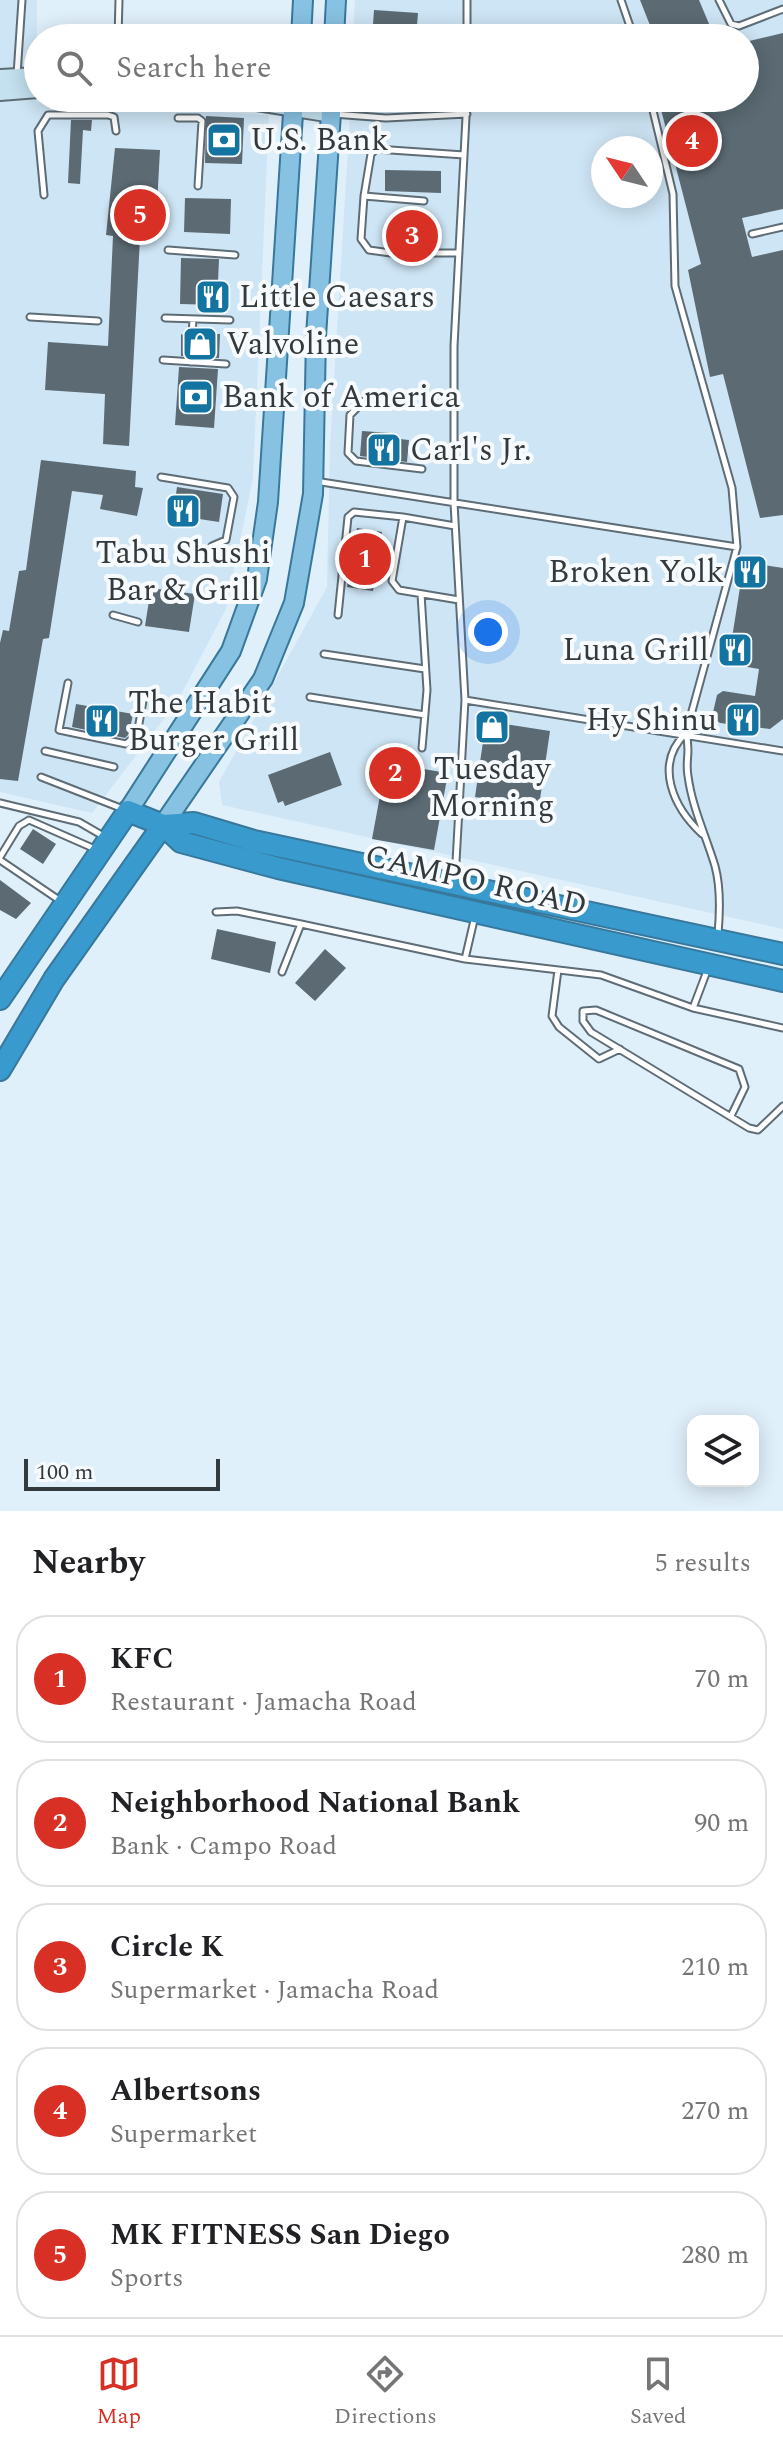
<!DOCTYPE html>
<meta charset="utf-8">
<style>
body{margin:0;font-family:Spectral,serif;background:#f2f2f2;color:#202124}
.controls{position:absolute;right:24px;bottom:24px;display:grid;overflow:hidden;border-radius:16px;box-shadow:0 4px 20px #0003}
.controls button{width:72px;height:72px;display:grid;place-items:center;padding:0;border:0;border-bottom:2px solid #e0e0e0;background:#fff;color:#202124;font:40px sans-serif}
.compass{position:absolute;left:591px;top:136px;width:72px;height:72px;border-radius:50%;background:#fff;box-shadow:0 4px 20px #0003;rotate:305deg}
.scale{position:absolute;left:24px;bottom:20px;width:196px;box-sizing:border-box;padding-left:8px;border:4px solid #333a3e;border-top:0;font-size:22px;line-height:28px;white-space:nowrap;color:#333a3e;-webkit-text-stroke:6px #f8fbfe;paint-order:stroke}
.you{position:absolute;left:488px;top:632px;width:28px;height:28px;margin:-20px;border:6px solid #fff;border-radius:50%;background:#1a73e8;box-shadow:0 0 0 12px #1a73e833}
.badge{display:grid;place-items:center;width:52px;height:52px;border-radius:50%;background:#d93025;color:#fff;font-size:26px;font-weight:700}
.pin{position:absolute;translate:-50% -50%;border:4px solid #fff;box-shadow:0 2px 8px #0006}
.list{margin:0;padding:0;list-style:none}
h2{display:flex;justify-content:space-between;align-items:center;height:104px;margin:0;padding:0 32px;font-size:34px}
h2 small{font-size:26px;font-weight:400;color:#757577}
.list li{display:grid;grid-template-columns:52px 1fr auto;gap:24px;align-items:center;box-sizing:border-box;height:128px;margin:0 16px 16px;padding:0 16px;border:2px solid #e0e0e0;border-radius:32px}
.list b{display:block;font-size:30px;white-space:nowrap}
.list p{margin:0;font-size:26px;white-space:nowrap;color:#757577}
.list em{font-size:26px;font-style:normal;color:#757577}
.icon{flex:none;width:44px;height:44px;fill:none;stroke:currentColor;stroke-width:2;stroke-linecap:round;stroke-linejoin:round}
.map{position:relative;flex:none;width:783px;height:1511px;overflow:hidden}
.search{position:absolute;background:#fff;box-shadow:0 4px 20px #0003;left:24px;right:24px;top:24px;height:88px;display:flex;align-items:center;gap:20px;box-sizing:border-box;padding:0 28px;border-radius:44px;color:#757577;font-size:30px}
.sheet{height:824px;background:#fff}
nav{display:flex;justify-content:space-around;align-items:center;box-sizing:border-box;height:112px;border-top:2px solid #e0e0e0;background:#fff;font-size:22px;color:#757577}
nav a{display:grid;justify-items:center;gap:4px}
nav .on{color:#d93025}
.map>svg:first-child{display:block}
</style>
<div class="map">
<svg width="783" height="1511" viewBox="0 0 783 1511">
<rect width="100%" height="100%" fill="#e0f0fb"/>
<path fill="#cee5f5" fill-rule="evenodd" d="M0,0H37L36,102L269,115L253,478L226,609L177,702L92,813L0,792Z
M355,0H783V929L222,805L219,782L327,587L330,446L351,98H745V38H353ZM603,148H651V196H603Z"/>
<path fill="#5b6a73" d="M640,0H699L712,31L697,38H655Z
M374,10L418,13L416,38H372Z
M783,33V209L742,218L752,257L783,250V515L760,518L723,374L710,377L688,270L701,264L658,98H745V42Z
M206,116L244,118L242,164L205,163Z
M71,120H92L91,131L83,130L80,184L68,183Z
M115,148L160,150L156,223L140,238L129,446L103,444L105,394L45,390L48,342L108,346L113,236L106,235Z
M385,170L441,171V193L385,191Z
M185,198L231,199L230,234L184,232Z
M394,221L431,223L430,248L424,252L429,261L400,259L403,251L392,248Z
M181,258L219,259L217,305L180,304Z
M181,334L192,340L198,334H220L219,358L196,357V350L191,348L185,356H181Z
M179,367L218,369L214,428L175,425Z
M362,431L390,433V438L409,440L407,462L360,456Z
M41,460L136,471L135,487L143,488L137,516L100,509L103,495L72,491L49,638L43,639L18,781L0,779V643L3,630L9,631L19,571L26,570Z
M177,487L223,494L219,522L173,515Z
M357,528L382,532L373,591L347,587Z
M744,562L783,568V719L770,729L720,723L712,717L717,695L723,691L755,696L759,669L736,665L729,657Z
M151,588L195,594L189,632L145,626Z
M76,704L133,714L129,734L125,738L72,727Z
M486,721L550,731L539,806L475,797Z
M330,752L342,785L285,806L283,801L278,803L268,775Z
M386,763L448,773L434,850L372,839Z
M33,829L56,844L43,864L20,849Z
M0,880L31,903L16,919L0,910Z
M217,929L276,942L270,973L211,959Z
M325,949L346,968L315,1001L295,983Z"/>
<g fill="none" stroke-linecap="round" stroke-linejoin="round">
<defs>
<path id="lane" d="M467,0V38
M621,0L634,38
M719,0L731,24L739,26L783,9
M118,38L119,0
M17,75L22,0
M379,98H401
M650,98L673,194L675,286L732,488L737,547L686,733C653,765 674,808 702,834
M467,107L495,102L499,98
M333,114L386,118L467,114
M178,118H198L202,121L198,186
M44,195L38,131L48,115H108L114,117L116,131
M364,196L361,239L369,250L398,254
M424,201L364,196L371,154L376,149L464,155
M752,234L783,227
M168,250L235,255
M429,253H459
M30,317L98,321
M165,318L230,320
M192,335L193,319
M163,360L226,364
M190,362L191,353
M365,400L350,415L348,453L356,461L422,469
M161,477L228,488L234,497L226,540L212,546
M315,481L737,547
M455,526L403,517L392,581L399,590L459,600
M421,594L427,690L422,748
M113,615L138,622
M338,615L348,517L354,512L403,517
M324,654L425,669
M68,683L59,730L126,744L137,735L144,695
M310,697L425,715
M465,700L783,751
M686,733C691,752 685,760 688,776C692,807 706,836 715,866C721,888 720,912 718,934
M45,751L114,767
M41,777L123,809
M0,803L79,822L105,837
M0,857L19,826L29,820L95,849
M0,860L62,902
M455,880L465,700L454,503V346L467,98
M216,912L237,911L301,924
M475,916L465,959L601,975L693,1008
M558,970L552,1016L559,1027L599,1059L620,1049
M707,971L693,1008L783,1028
M282,972L301,924L465,959
M731,1116L745,1087L739,1069L596,1010L583,1011V1021L591,1032L749,1128L758,1130L783,1106"/>
<path id="secondary" d="M0,78L38,76
M0,92L38,89
M232,98L332,114"/>
<path id="primary" d="M301,38L303,0
M334,38L336,0
M128,811L231,651L257,579L268,502L294,98
M163,825L263,679L294,603L313,494L316,336L332,98"/>
<path id="highway" d="M0,999L128,811L163,825L181,842L278,868L783,981
M0,1070L54,979L163,825L194,823L254,841L783,954"/>
</defs>
<use href="#lane" stroke="#5e6c75" stroke-width="9"/>
<use href="#secondary" stroke="#5e6c75" stroke-width="20"/>
<use href="#primary" stroke="#37789c" stroke-width="22"/>
<use href="#highway" stroke="#37789c" stroke-width="24"/>
<use href="#lane" stroke="#fff" stroke-width="5"/>
<use href="#secondary" stroke="#c4e1f0" stroke-width="16"/>
<use href="#primary" stroke="#88c2e2" stroke-width="18"/>
<use href="#highway" stroke="#399ace" stroke-width="20"/>
</g>
<defs>
<symbol id="bank-square" viewBox="-11 -11 22 22"><rect x="-9" y="-9" width="18" height="18" rx="4" fill="#1373a1" stroke="#f8fbfe"/><path d="M-6-4H6V4H-6ZM0-2.3a2.3 2.3 0 1 0 0 4.6a2.3 2.3 0 1 0 0-4.6Z" fill="#fff"/></symbol>
<symbol id="restaurant-square" viewBox="-11 -11 22 22"><rect x="-9" y="-9" width="18" height="18" rx="4" fill="#1373a1" stroke="#f8fbfe"/><path d="M-5-6h1v4h1v-4h1v4h1v-4h1v5L-1.5 .5V6h-2V.5L-5-1ZM5-6V6H3V1.5H1.5Q1.5-4 5-6Z" fill="#fff"/></symbol>
<symbol id="shop-square" viewBox="-11 -11 22 22"><rect x="-9" y="-9" width="18" height="18" rx="4" fill="#1373a1" stroke="#f8fbfe"/><path d="M-5-2.5h2.3a2.7 3.5 0 0 1 5.4 0H5L5.5 6h-11ZM-1.5-2.5h3a1.5 2.3 0 0 0-3 0Z" fill="#fff"/></symbol>
</defs>
<g fill-rule="evenodd">
<use href="#bank-square" x="204" y="120" width="40" height="40"/>
<use href="#restaurant-square" x="193" y="277" width="40" height="40"/>
<use href="#shop-square" x="180" y="324" width="40" height="40"/>
<use href="#bank-square" x="176" y="377" width="40" height="40"/>
<use href="#restaurant-square" x="364" y="430" width="40" height="40"/>
<use href="#restaurant-square" x="163" y="491" width="40" height="40"/>
<use href="#restaurant-square" x="730" y="552" width="40" height="40"/>
<use href="#restaurant-square" x="715" y="630" width="40" height="40"/>
<use href="#restaurant-square" x="723" y="700" width="40" height="40"/>
<use href="#restaurant-square" x="82" y="701" width="40" height="40"/>
<use href="#shop-square" x="472" y="707" width="40" height="40"/>
</g>
<g text-anchor="middle" dominant-baseline="central" stroke-width="8" stroke-linejoin="round" paint-order="stroke">
<g font-size="32" fill="#333a3e" stroke="#f8fbfe" text-anchor="start">
<text x="250" y="140">U.S. Bank</text>
<text x="239" y="297">Little Caesars</text>
<text x="226" y="344">Valvoline</text>
<text x="222" y="397">Bank of America</text>
<text x="410" y="450">Carl's Jr.</text>
<text x="183" y="553" text-anchor="middle">Tabu Shushi<tspan x="183" dy="37">Bar &amp; Grill</tspan></text>
<text x="724" y="572" text-anchor="end">Broken Yolk</text>
<text x="709" y="650" text-anchor="end">Luna Grill</text>
<text x="128" y="703">The Habit<tspan x="128" dy="37">Burger Grill</tspan></text>
<text x="717" y="720" text-anchor="end">Hy Shinu</text>
<text x="492" y="769" text-anchor="middle">Tuesday<tspan x="492" dy="37">Morning</tspan></text>
</g>
<g font-size="32" fill="#333a3e" stroke="#f8fbfe">
<text transform="translate(476 881) rotate(13)">CAMPO ROAD</text>
</g>
</g>
</svg>
<div class="controls">
<button><svg class="icon" aria-label="layers" viewBox="0 0 24 24"><path d="M12 4l9 5-9 5-9-5zM3 14l9 5 9-5"/></svg></button>
</div>
<svg class="compass" viewBox="-18 -18 36 36"><path d="M0-13l5 13h-10z" fill="#e53935"/><path d="M0 13l5-13h-10z" fill="#757577"/></svg>
<div class="scale">100 m</div>
<div class="you"></div>
<div class="pin badge" style="left:365px;top:559px">1</div>
<div class="pin badge" style="left:395px;top:773px">2</div>
<div class="pin badge" style="left:412px;top:236px">3</div>
<div class="pin badge" style="left:692px;top:141px">4</div>
<div class="pin badge" style="left:140px;top:215px">5</div>
<div class="search"><svg class="icon" aria-label="search" viewBox="0 0 24 24"><circle cx="10" cy="10" r="6"/><path d="M15 15l6 6"/></svg>Search here</div>
</div>
<section class="sheet">
<h2>Nearby<small>5 results</small></h2>
<ul class="list">
<li><span class="badge">1</span><div><b>KFC</b><p>Restaurant · Jamacha Road</p></div><em>70 m</em></li>
<li><span class="badge">2</span><div><b>Neighborhood National Bank</b><p>Bank · Campo Road</p></div><em>90 m</em></li>
<li><span class="badge">3</span><div><b>Circle K</b><p>Supermarket · Jamacha Road</p></div><em>210 m</em></li>
<li><span class="badge">4</span><div><b>Albertsons</b><p>Supermarket</p></div><em>270 m</em></li>
<li><span class="badge">5</span><div><b>MK FITNESS San Diego</b><p>Sports</p></div><em>280 m</em></li>
</ul>
</section>
<nav>
<a class="on"><svg class="icon" aria-label="map" viewBox="0 0 24 24"><path d="M3 6l6-2 6 2 6-2v14l-6 2-6-2-6 2zM9 4v14M15 6v14"/></svg>Map</a>
<a><svg class="icon" aria-label="directions" viewBox="0 0 24 24"><path d="M12 3l9 9-9 9-9-9zM9 14v-3h6M13 9l2 2-2 2"/></svg>Directions</a>
<a><svg class="icon" aria-label="saved" viewBox="0 0 24 24"><path d="M7 4h10v16l-5-4-5 4z"/></svg>Saved</a>
</nav>
